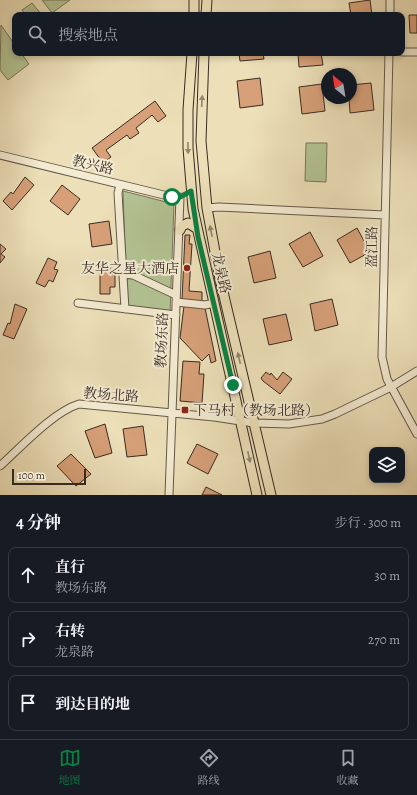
<!DOCTYPE html>
<html lang="zh">
<meta charset="utf-8">
<style>
body{margin:0;font-family:Alegreya,"Noto Serif SC",serif;background:#20242c;color:#f1f3f6}
.controls{position:absolute;right:12px;bottom:12px;display:grid;overflow:hidden;border-radius:8px;box-shadow:0 2px 6px #0003}
.controls button{width:36px;height:36px;display:grid;place-items:center;padding:0;border:0;border-bottom:1px solid #363941;background:#171b24;color:#f1f3f6;font:20px sans-serif}
.compass{position:absolute;left:321px;top:68px;width:36px;height:36px;border-radius:50%;background:#171b24;box-shadow:0 2px 6px #0003;rotate:330deg}
.scale{position:absolute;left:12px;bottom:10px;width:74px;box-sizing:border-box;padding-left:4px;border:2px solid #382b24;border-top:0;font-size:11px;line-height:14px;white-space:nowrap;color:#382b24;-webkit-text-stroke:3px #f3ebd2;paint-order:stroke}
.stop{position:absolute;width:12px;height:12px;margin:-9px;border:3px solid #0b8043;border-radius:50%;background:#fff}
.stop.end{background:#0b8043;border-color:#fff;box-shadow:0 1px 4px #0008}
.list{margin:0;padding:0;list-style:none}
h2{display:flex;justify-content:space-between;align-items:center;height:52px;margin:0;padding:0 16px;font-size:17px}
h2 small{font-size:13px;font-weight:400;color:#9ea1a6}
.list li{display:grid;grid-template-columns:26px 1fr auto;gap:12px;align-items:center;box-sizing:border-box;height:56px;margin:0 8px 8px;padding:0 8px;border:1px solid #363941;border-radius:8px}
.list b{display:block;font-size:15px;white-space:nowrap}
.list p{margin:0;font-size:13px;white-space:nowrap;color:#9ea1a6}
.list em{font-size:13px;font-style:normal;color:#9ea1a6}
.icon{flex:none;width:22px;height:22px;fill:none;stroke:currentColor;stroke-width:2;stroke-linecap:round;stroke-linejoin:round}
.map{position:relative;flex:none;width:417px;height:495px;overflow:hidden}
.search{position:absolute;background:#171b24;box-shadow:0 2px 6px #0003;left:12px;right:12px;top:12px;height:44px;display:flex;align-items:center;gap:10px;box-sizing:border-box;padding:0 14px;border-radius:8px;color:#9ea1a6;font-size:15px}
.sheet{height:244px;background:#171b24}
nav{display:flex;justify-content:space-around;align-items:center;box-sizing:border-box;height:56px;border-top:1px solid #363941;background:#171b24;font-size:11px;color:#9ea1a6}
nav a{display:grid;justify-items:center;gap:2px}
nav .on{color:#0b8043}
.map>svg:first-child{display:block}
</style>
<div class="map">
<svg width="417" height="495" viewBox="0 0 417 495">
<rect width="100%" height="100%" fill="#ede0b9"/>
<filter id="stains"><feTurbulence type="fractalNoise" baseFrequency=".005" numOctaves="4"/><feColorMatrix values="0 0 0 0 .2 0 0 0 0 .09 0 0 0 0 .02 0 0 0 .5 -.17"/></filter>
<radialGradient id="worn" r=".72"><stop offset=".6" stop-color="#630" stop-opacity="0"/><stop offset="1" stop-color="#630" stop-opacity=".3"/></radialGradient>
<path fill="#b3c393" stroke="#76775c" d="M42,0H70L52,13Z
M32,3L42,15H26L22,10Z
M1,25L15,45V53H21L29,64L8,80L0,70Z
M306,143H327L326,182L305,181Z
M123,191L174,204L170,313L127,307Z"/>
<path fill="#d7a078" stroke="#382b24" d="M370,0L372,15H351L349,3Z
M409,15H417V33H410Z
M239,53H263L264,59L240,61Z
M298,53H321L323,65L299,67Z
M260,78L263,105L240,108L237,81Z
M371,83L374,110L350,113L349,98H351V85Z
M322,84L325,111L302,114L299,87Z
M155,101L166,116L158,122L152,115L136,128L139,133L130,139L127,135L106,150L111,157L103,163L92,148Z
M25,177L34,185L12,210L3,201L11,192L13,194Z
M62,185L80,199L68,215L50,201Z
M109,221L112,244L92,247L89,224Z
M357,228L370,252L350,263L337,240Z
M310,232L323,256L303,267L289,244Z
M185,235H190L189,244H192L189,291L202,292V301L182,300Z
M0,244L6,249L1,254L5,257L0,263Z
M270,251L276,278L254,283L248,257Z
M48,258L57,262L54,269L58,270L53,282L49,280L45,287L36,283Z
M100,266H110V274H115V287H110V294H100Z
M332,299L338,325L315,331L310,304Z
M15,304L27,309L14,339L3,335L8,323L10,324Z
M184,306L205,308L216,361L211,363L209,354L202,361L180,338Z
M286,314L292,340L269,345L263,319Z
M183,361L200,362L199,374H204L202,403L180,401Z
M266,372L270,375L271,373L277,380L283,372L292,379L280,394L263,381L261,378Z
M105,424L112,453L95,458L85,431Z
M143,426L147,455L127,457L123,429Z
M197,444L218,454L208,474L187,463Z
M71,454L91,474L76,486L57,466Z
M206,487L222,495H202Z"/>
<g fill="none" stroke-linecap="round" stroke-linejoin="round">
<defs>
<path id="minor" d="M390,15V0
M402,52H417
M389,53L382,357L387,379L417,434
M0,155L172,197H180
M120,185L118,193L125,309
M207,208L219,207L385,215
M123,274L133,275L176,295
M176,302L205,305L214,303
M78,303L176,315
M0,466C21,447 53,412 79,404L214,417L254,423L289,424L322,419L335,414L391,387L417,371
M169,495L180,197"/>
<path id="major" d="M194,15V0
M206,15L207,0
M192,53L188,110V148L193,209L257,495
M204,53L201,141L207,208L220,279L271,495
M180,230L182,226L188,223L196,228"/>
</defs>
<use href="#minor" stroke="#655849" stroke-width="9"/>
<use href="#major" stroke="#382b24" stroke-width="11"/>
<use href="#minor" stroke="#f3ebd2" stroke-width="7"/>
<use href="#major" stroke="#ede0b9" stroke-width="9"/>
</g>
<defs><path id="oneway-solid" d="M-6-.8H1V-3.2L6.5 0L1 3.2V.8H-6Z"/></defs>
<g fill="#92866e">
<use href="#oneway-solid" transform="translate(202 101) rotate(-87)"/>
<use href="#oneway-solid" transform="translate(188 148) rotate(89)"/>
<use href="#oneway-solid" transform="translate(211 231) rotate(-101)"/>
<use href="#oneway-solid" transform="translate(239 358) rotate(-103)"/>
<use href="#oneway-solid" transform="translate(249 457) rotate(78)"/>
</g>
<g fill="none" stroke-linecap="round" stroke-linejoin="round">
<path stroke="#0b8043" stroke-width="5" d="M172,197H180L191,191L198,237L233,385"/>
</g>
<g fill="#8f2418" stroke="#f3ebd2" stroke-width="1.5">
<circle cx="187" cy="268" r="4"/>
<rect x="181" y="406" width="8" height="8" rx="2"/>
</g>
<g text-anchor="middle" dominant-baseline="central" stroke-width="4" stroke-linejoin="round" paint-order="stroke">
<g font-size="14" fill="#382b24" stroke="#f3ebd2">
<text transform="translate(93 165) rotate(13)">教兴路</text>
<text transform="translate(372 247) rotate(-89)">盈江路</text>
<text transform="translate(221 273) rotate(77)">龙泉路</text>
<text transform="translate(162 340) rotate(-88)">教场东路</text>
<text transform="translate(111 395) rotate(4)">教场北路</text>
</g>
<g font-size="14" fill="#382b24" stroke="#f3ebd2" text-anchor="end">
<text x="179" y="268">友华之星大酒店</text>
<text x="193" y="410" text-anchor="start">下马村（教场北路）</text>
</g>
</g>
<rect width="100%" height="100%" filter="url(#stains)"/>
<rect width="100%" height="100%" fill="url(#worn)"/>
</svg>
<div class="controls">
<button><svg class="icon" aria-label="layers" viewBox="0 0 24 24"><path d="M12 4l9 5-9 5-9-5zM3 14l9 5 9-5"/></svg></button>
</div>
<svg class="compass" viewBox="-18 -18 36 36"><path d="M0-13l5 13h-10z" fill="#e53935"/><path d="M0 13l5-13h-10z" fill="#9ea1a6"/></svg>
<div class="scale">100 m</div>
<div class="stop" style="left:172px;top:197px"></div>
<div class="stop end" style="left:233px;top:385px"></div>
<div class="search"><svg class="icon" aria-label="search" viewBox="0 0 24 24"><circle cx="10" cy="10" r="6"/><path d="M15 15l6 6"/></svg>搜索地点</div>
</div>
<section class="sheet">
<h2>4 分钟<small>步行 · 300 m</small></h2>
<ul class="list">
<li><svg class="icon" aria-label="ahead" viewBox="0 0 24 24"><path d="M12 20V5M6 11l6-6 6 6"/></svg><div><b>直行</b><p>教场东路</p></div><em>30 m</em></li>
<li><svg class="icon" aria-label="right" viewBox="0 0 24 24"><path d="M7 20v-9h11M14 6l5 5-5 5"/></svg><div><b>右转</b><p>龙泉路</p></div><em>270 m</em></li>
<li><svg class="icon" aria-label="arrive" viewBox="0 0 24 24"><path d="M6 21V4h12l-3 4 3 4H6"/></svg><div><b>到达目的地</b></div></li>
</ul>
</section>
<nav>
<a class="on"><svg class="icon" aria-label="map" viewBox="0 0 24 24"><path d="M3 6l6-2 6 2 6-2v14l-6 2-6-2-6 2zM9 4v14M15 6v14"/></svg>地图</a>
<a><svg class="icon" aria-label="directions" viewBox="0 0 24 24"><path d="M12 3l9 9-9 9-9-9zM9 14v-3h6M13 9l2 2-2 2"/></svg>路线</a>
<a><svg class="icon" aria-label="saved" viewBox="0 0 24 24"><path d="M7 4h10v16l-5-4-5 4z"/></svg>收藏</a>
</nav>
